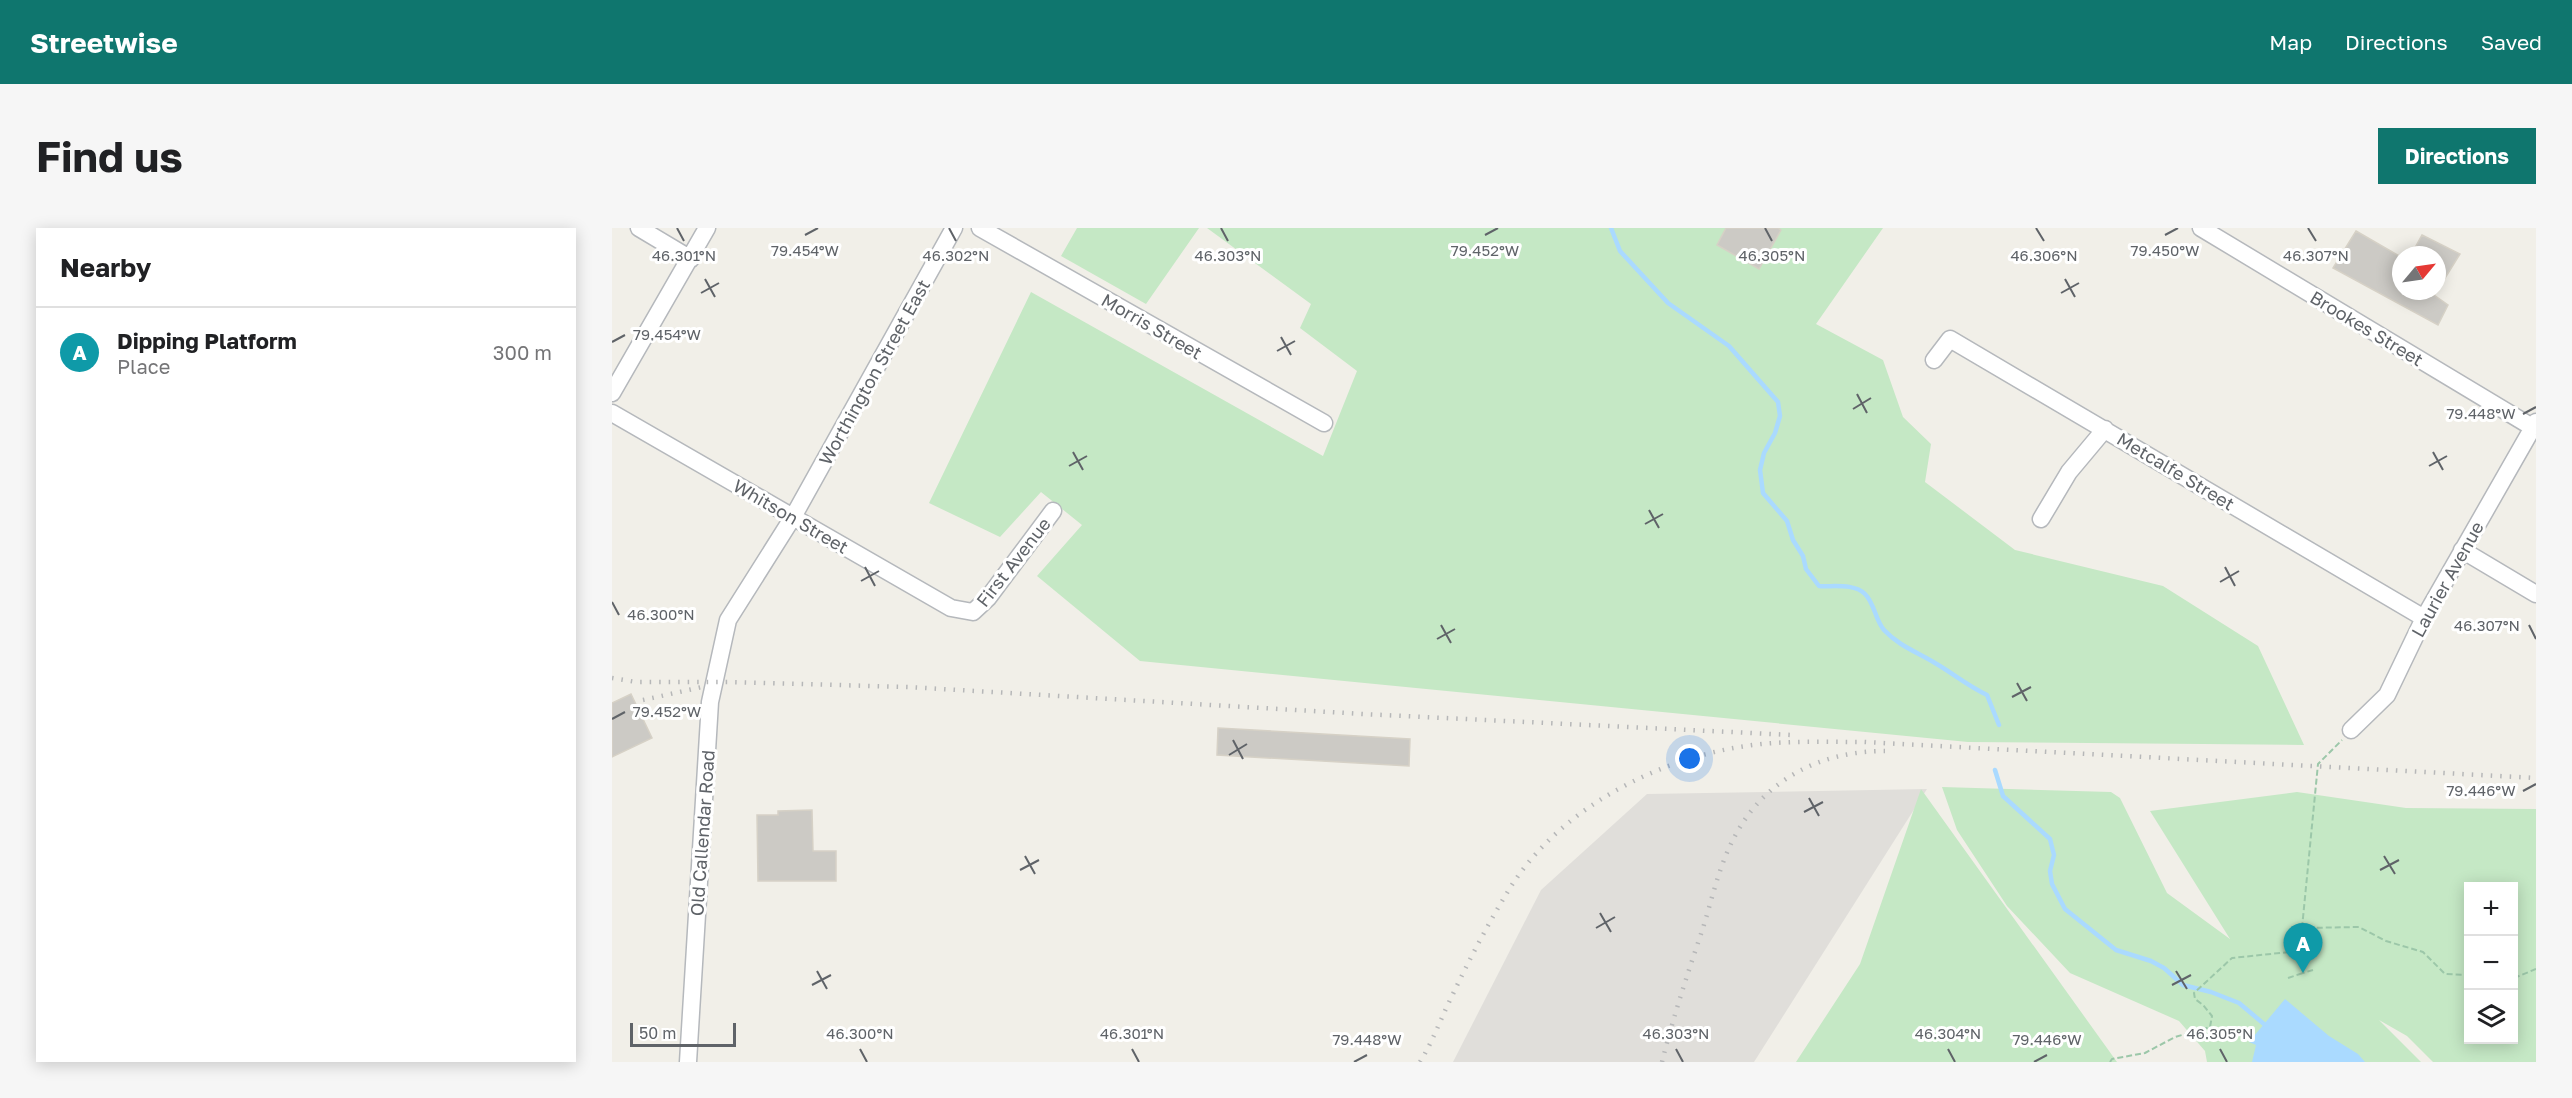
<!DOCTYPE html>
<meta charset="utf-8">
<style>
body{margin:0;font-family:"Golos Text",sans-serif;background:#f6f6f6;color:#202124}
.controls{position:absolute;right:18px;bottom:18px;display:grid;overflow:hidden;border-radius:0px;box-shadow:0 3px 15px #0003}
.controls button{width:54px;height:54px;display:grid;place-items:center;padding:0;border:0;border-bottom:2px solid #e0e0e0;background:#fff;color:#202124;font:30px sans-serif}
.compass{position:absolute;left:1780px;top:18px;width:54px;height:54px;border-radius:50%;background:#fff;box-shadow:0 3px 15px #0003;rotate:61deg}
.scale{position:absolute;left:18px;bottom:15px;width:106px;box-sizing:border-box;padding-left:6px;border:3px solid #5f6368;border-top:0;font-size:16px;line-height:21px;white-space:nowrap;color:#5f6368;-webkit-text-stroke:4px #fff;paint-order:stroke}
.you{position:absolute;left:1078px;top:531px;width:21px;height:21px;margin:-15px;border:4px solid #fff;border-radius:50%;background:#1a73e8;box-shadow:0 0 0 9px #1a73e833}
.badge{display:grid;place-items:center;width:39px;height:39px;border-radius:50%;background:#0f766e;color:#fff;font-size:20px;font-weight:700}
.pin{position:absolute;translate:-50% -50px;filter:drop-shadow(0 2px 3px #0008)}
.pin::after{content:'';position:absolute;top:32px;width:21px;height:18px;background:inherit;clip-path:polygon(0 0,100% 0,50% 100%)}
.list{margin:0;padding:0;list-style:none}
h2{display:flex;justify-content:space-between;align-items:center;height:78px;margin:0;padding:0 24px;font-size:26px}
h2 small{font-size:20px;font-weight:400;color:#757577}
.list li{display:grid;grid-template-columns:39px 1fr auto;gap:18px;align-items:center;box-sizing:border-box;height:90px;padding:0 24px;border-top:2px solid #e0e0e0}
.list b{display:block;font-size:22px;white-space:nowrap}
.list p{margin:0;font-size:20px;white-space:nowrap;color:#757577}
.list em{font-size:20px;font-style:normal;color:#757577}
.icon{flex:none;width:33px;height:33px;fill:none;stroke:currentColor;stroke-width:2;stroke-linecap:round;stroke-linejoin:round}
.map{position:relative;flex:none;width:1924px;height:834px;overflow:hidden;border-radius:0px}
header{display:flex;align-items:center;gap:36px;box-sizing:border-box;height:84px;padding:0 30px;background:#0f766e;color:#fff}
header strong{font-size:28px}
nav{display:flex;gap:33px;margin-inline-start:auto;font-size:21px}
.intro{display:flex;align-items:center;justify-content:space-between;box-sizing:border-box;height:144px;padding:0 36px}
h1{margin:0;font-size:42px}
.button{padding:15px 27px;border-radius:0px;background:#0f766e;color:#fff;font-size:21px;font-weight:700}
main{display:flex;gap:36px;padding:0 36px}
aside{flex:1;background:#fff;border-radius:0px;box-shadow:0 3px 15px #0003}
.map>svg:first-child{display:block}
</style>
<header>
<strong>Streetwise</strong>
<nav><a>Map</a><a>Directions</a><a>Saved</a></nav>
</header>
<div class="intro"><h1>Find us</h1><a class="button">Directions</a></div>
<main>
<aside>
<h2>Nearby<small></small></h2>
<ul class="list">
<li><span class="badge" style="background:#0f9aa8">A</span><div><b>Dipping Platform</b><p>Place</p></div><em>300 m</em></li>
</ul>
</aside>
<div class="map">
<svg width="1924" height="834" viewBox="0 0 1924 834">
<rect width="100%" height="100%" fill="#f1efe8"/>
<path fill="#e0deda" d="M1315,561L1142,834H841L929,662L1035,566Z"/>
<path fill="#c5e8c5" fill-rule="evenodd" d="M465,0H587L534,76L449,28Z
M595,0H1271L1204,96L1271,132L1291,189L1319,216L1313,254L1403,322L1551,358L1646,418L1692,517L1356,514L528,433L425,348L470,297L429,264L388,309L317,275L419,64L711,228L745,143L688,100L699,76Z
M1330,559L1499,564L1508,570L1555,665L1618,711L1538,583L1685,564L1794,580L1924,581V834H1821L1795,808L1767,792L1809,834H1595L1593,823L1567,793L1458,745L1395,678L1345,602ZM1856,658H1902V812H1856Z
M1309,561L1505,834H1184L1248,736Z"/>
<path fill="#aadaff" d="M1673,771L1717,808L1746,826L1753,834H1640L1644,817L1637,814Z"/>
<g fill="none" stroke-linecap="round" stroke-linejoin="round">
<path stroke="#aadaff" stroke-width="4.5" d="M999,0L1008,23L1056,75L1117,118L1166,174L1168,188L1163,205L1152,225L1148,242L1151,265L1175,293L1181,312L1191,328L1194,341L1207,358C1221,359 1242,355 1253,366C1263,376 1263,392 1272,402C1287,418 1305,424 1323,435C1342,446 1354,457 1375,467L1387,497
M1383,542L1391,568L1438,611L1442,627L1438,643L1440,656L1453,681L1504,722L1539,733L1552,740L1571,757L1599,764L1627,775L1652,796"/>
</g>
<path fill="#cccac5" stroke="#d6d1c6" stroke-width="1.5" d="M1114,0H1166L1169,2L1147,41L1105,17Z
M1744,3L1789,29V63H1825L1822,67L1836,77L1826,97L1721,40Z
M1810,7L1848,26L1825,63V27H1799Z
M19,466L40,510L0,529V475Z
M606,500L798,511L797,538L605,527Z
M200,582L201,623H224V653H146L145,587H166V583Z"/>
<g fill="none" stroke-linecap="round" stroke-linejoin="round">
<defs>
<path id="street" d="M27,0L79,31
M368,0L712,195
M1589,0L1920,199
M1322,132L1338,111L1812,390
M0,165L95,0
M0,185L339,380L361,384L376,370L441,283
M1429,291L1457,244L1493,201
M1850,322L1924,366
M1739,502L1775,467L1812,390L1924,194
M76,834L98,474L116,392L181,289L342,0"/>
</defs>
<use href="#street" stroke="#b5b8bc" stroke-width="19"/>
<path stroke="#9cc7a9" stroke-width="2" stroke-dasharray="6 3" stroke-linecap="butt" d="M1690,700L1706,536L1730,512
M1687,723L1691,745L1701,742
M1676,750L1691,745
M1902,750L1924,741
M1498,834L1500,831L1533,825L1563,809L1598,799L1600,788L1591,777L1583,771L1582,765L1620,730L1687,723L1690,700L1747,699L1774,713L1811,724L1833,746L1856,747"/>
<use href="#street" stroke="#fff" stroke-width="16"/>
<path stroke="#b6b7b8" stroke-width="4.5" stroke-dasharray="1.5 8" stroke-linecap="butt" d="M0,450L24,454H118L296,459L751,486L1180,507
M31,472L90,459
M808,834C821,813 829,790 840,768C857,732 877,694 898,660C952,574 1061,522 1161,515C1191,513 1222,514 1252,514L1924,550
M1050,834C1061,790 1075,747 1090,703C1100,672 1107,637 1123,608C1153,551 1209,523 1273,523"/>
</g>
<path fill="none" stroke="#5f6368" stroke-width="2" d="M65,0L72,13M337,0L344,13M609,0L616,13M1153,0L1160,13M1424,0L1432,13M1696,0L1704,13M193,7L206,0M873,7L886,0M1553,7L1566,0M93,51L103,69M1453,51L1463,69M89,65L107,55M1449,65L1467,55M669,109L679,127M0,114L13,107M665,123L683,113M1245,166L1255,185M1241,181L1259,170M1911,186L1924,179M461,224L471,242M1821,224L1831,242M457,238L475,228M1817,238L1835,228M1037,282L1047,300M1033,296L1051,286M253,339L263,358M1613,339L1623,358M249,353L267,343M1608,354L1627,343M0,374L7,387M829,397L839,415M1917,397L1924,411M825,411L843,401M1405,455L1415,473M1400,469L1419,459M0,491L13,484M621,512L631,531M617,527L635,516M1911,563L1924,556M1197,570L1207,588M1192,584L1211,574M413,628L423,646M1772,628L1783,646M408,642L427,632M1768,642L1787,632M988,685L999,704M984,700L1003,689M205,743L215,761M1564,743L1575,761M200,757L219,747M1560,757L1579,747M248,821L255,834M520,821L527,834M1064,821L1071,834M1336,821L1343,834M1608,821L1615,834M742,834L755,827M1422,834L1435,827"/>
<g text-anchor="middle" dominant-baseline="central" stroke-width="6" stroke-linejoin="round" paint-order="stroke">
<g font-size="18" fill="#5f6368" stroke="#fff">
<text transform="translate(540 98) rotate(30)">Morris Street</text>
<text transform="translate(1755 100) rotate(31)">Brookes Street</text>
<text transform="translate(262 144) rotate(-61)">Worthington Street East</text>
<text transform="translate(1564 243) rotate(31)">Metcalfe Street</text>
<text transform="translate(179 288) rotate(30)">Whitson Street</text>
<text transform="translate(401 334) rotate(-52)">First Avenue</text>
<text transform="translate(1835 351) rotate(-61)">Laurier Avenue</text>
<text transform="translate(90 605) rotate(-86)">Old Callendar Road</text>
</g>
</g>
<g font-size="15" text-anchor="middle" fill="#5f6368" stroke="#fff" stroke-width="6" stroke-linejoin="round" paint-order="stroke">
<text x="193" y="28">79.454°W</text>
<text x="873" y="28">79.452°W</text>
<text x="1553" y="28">79.450°W</text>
<text x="72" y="33">46.301°N</text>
<text x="344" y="33">46.302°N</text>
<text x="616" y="33">46.303°N</text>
<text x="1160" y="33">46.305°N</text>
<text x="1432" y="33">46.306°N</text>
<text x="1704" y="33">46.307°N</text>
<text x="55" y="112">79.454°W</text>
<text x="1869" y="191">79.448°W</text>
<text x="49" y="392">46.300°N</text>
<text x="1875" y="403">46.307°N</text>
<text x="55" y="489">79.452°W</text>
<text x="1869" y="568">79.446°W</text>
<text x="248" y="811">46.300°N</text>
<text x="520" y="811">46.301°N</text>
<text x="1064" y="811">46.303°N</text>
<text x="1336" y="811">46.304°N</text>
<text x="1608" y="811">46.305°N</text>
<text x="755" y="817">79.448°W</text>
<text x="1435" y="817">79.446°W</text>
</g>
</svg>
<div class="controls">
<button>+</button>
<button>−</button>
<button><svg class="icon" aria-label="layers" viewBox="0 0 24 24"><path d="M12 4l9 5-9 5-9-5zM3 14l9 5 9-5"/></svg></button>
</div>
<svg class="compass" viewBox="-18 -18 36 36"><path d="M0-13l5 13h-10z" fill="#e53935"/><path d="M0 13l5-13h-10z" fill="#757577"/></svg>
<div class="scale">50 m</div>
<div class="you"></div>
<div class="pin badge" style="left:1691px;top:745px;background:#0f9aa8">A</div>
</div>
</main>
